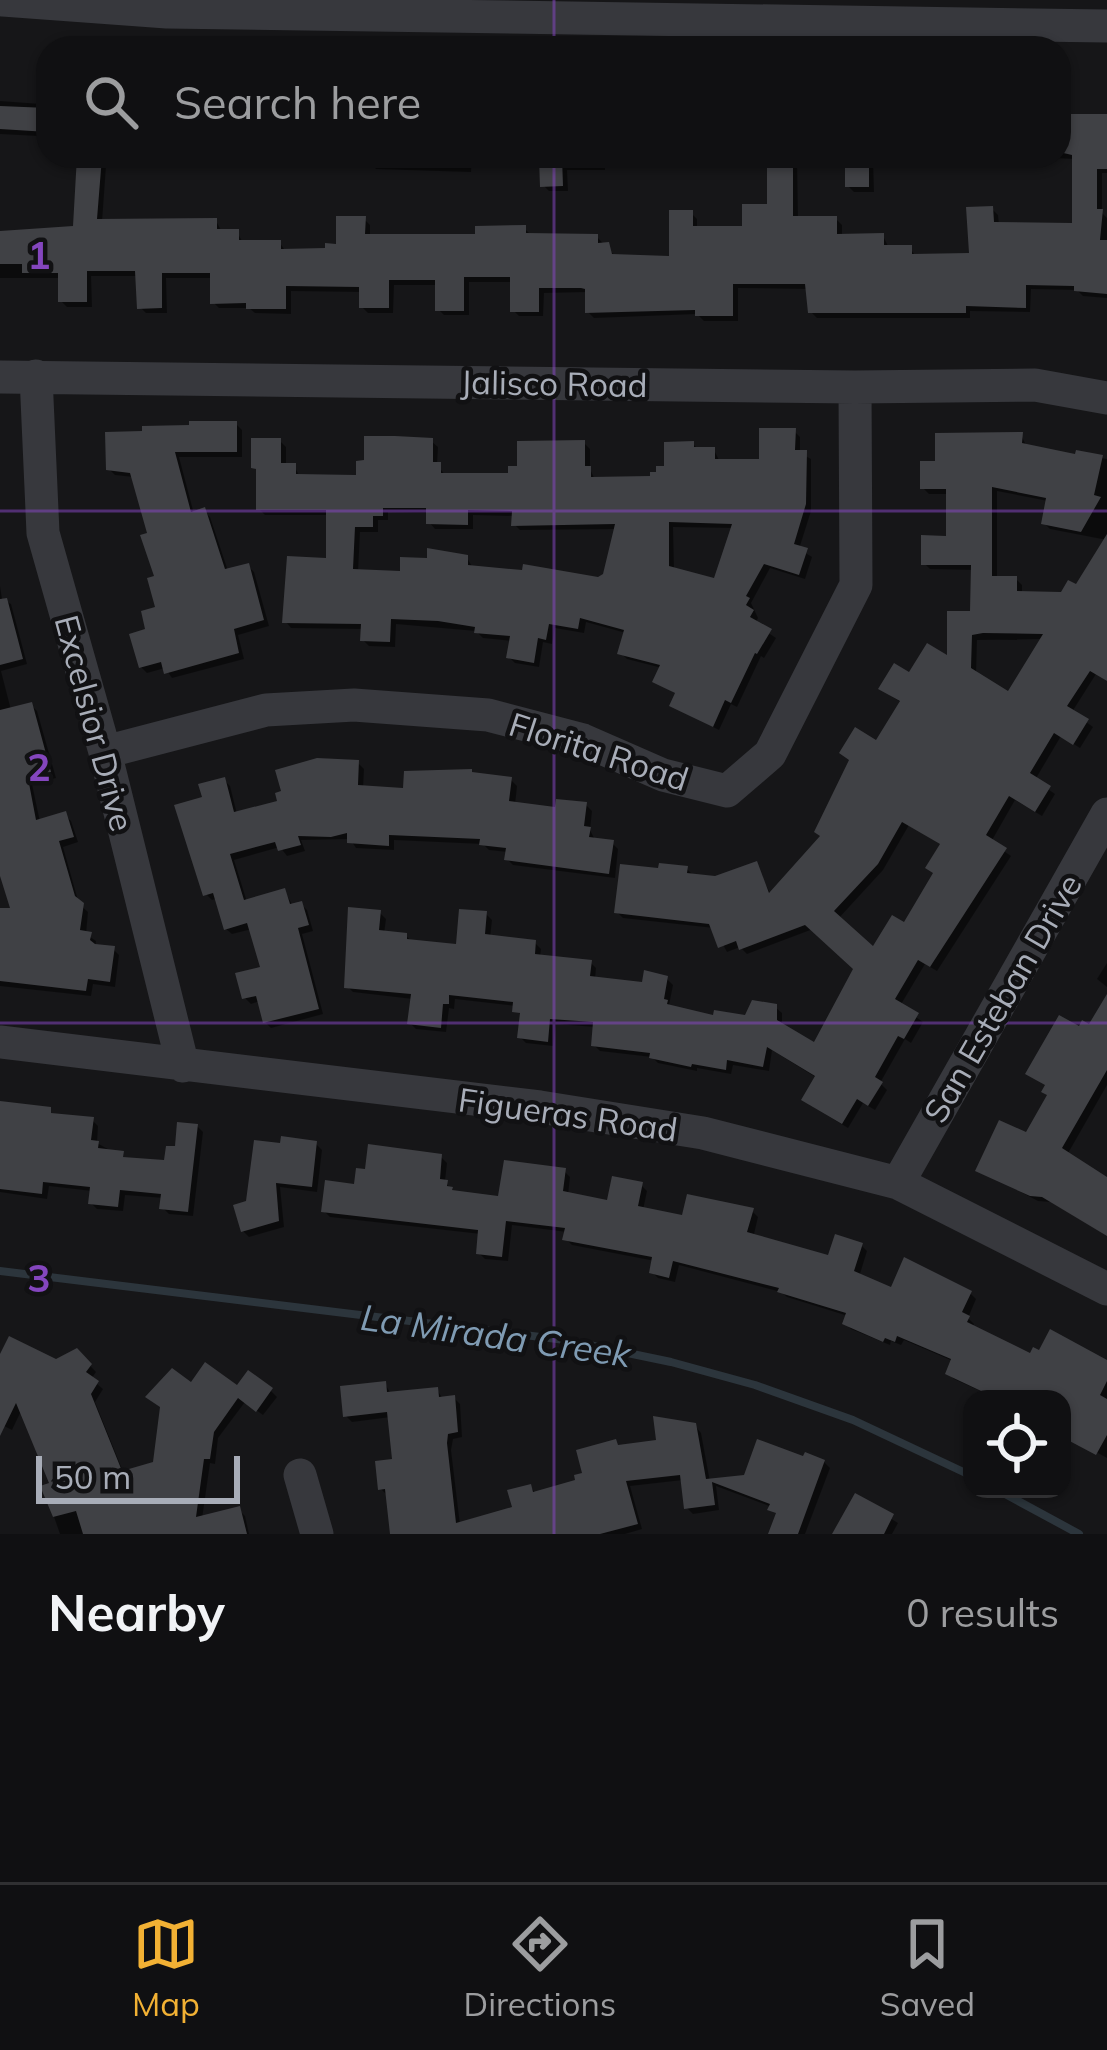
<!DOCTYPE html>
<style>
body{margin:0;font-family:Mulish,sans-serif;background:#19191b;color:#f1f3f6}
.controls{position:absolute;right:36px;bottom:36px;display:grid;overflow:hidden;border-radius:24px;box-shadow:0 3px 9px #0004}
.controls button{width:108px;height:108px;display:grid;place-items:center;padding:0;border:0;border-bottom:3px solid #303032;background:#101012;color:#f1f3f6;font:60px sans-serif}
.scale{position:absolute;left:36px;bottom:30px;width:204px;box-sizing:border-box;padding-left:12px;border:6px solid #a8adb8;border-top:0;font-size:33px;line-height:42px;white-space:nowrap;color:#a8adb8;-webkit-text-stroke:9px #111113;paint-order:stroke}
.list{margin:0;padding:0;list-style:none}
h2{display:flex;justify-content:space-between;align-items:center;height:156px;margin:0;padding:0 48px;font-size:51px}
h2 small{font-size:39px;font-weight:400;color:#9c9d9f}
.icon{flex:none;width:66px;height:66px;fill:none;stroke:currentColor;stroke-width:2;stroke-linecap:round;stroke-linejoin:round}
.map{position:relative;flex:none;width:1107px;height:1534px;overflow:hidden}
.search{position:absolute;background:#101012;box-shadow:0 3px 9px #0004;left:36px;right:36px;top:36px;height:132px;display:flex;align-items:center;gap:30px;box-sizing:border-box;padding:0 42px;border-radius:36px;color:#9c9d9f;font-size:45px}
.sheet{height:348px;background:#101012}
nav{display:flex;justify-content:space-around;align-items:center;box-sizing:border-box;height:168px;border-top:3px solid #303032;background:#101012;font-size:33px;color:#9c9d9f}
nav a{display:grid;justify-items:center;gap:6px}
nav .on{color:#f2b134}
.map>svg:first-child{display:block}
</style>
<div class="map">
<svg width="1107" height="1534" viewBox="0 0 1107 1534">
<rect width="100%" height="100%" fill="#161618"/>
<path fill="#0007" fill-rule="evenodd" d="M0,70V101L41,104L43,70H48V150L38,144V136L0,134Z
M1059,88L1070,94V117H1107V173H1102V213L1107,218V298L1083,296L1077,290L1031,289L1030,312L970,311V318H817L811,312L809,289L738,288V321H704L697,314L594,318L588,312V292L544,293L543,316H519L513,310V282H469V315H444L438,309V285H394L393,313H368L362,307V292L291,291V314L255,313L249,308H219L213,302V278H166L167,313H146L140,307L138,276H91L92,307H67L61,301V278H0V232L76,229L80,156H155V167L106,166L102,222L216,221L222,232H237L243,243H280L286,252L339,247L364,219L370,225V237H478L524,228L530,234L597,237L616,257L672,259L691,213L697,219V229H745L770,207V156H797L798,219H836L842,225V237L883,236L889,248H910L916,257L972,256L992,209L998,215L999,225L1075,226V159L1013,156V164L873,159L874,192H854L848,186V156H1059Z
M171,156H263V165L209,164L203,158Z
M346,156H472L471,172L376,169L372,164L352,165Z
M542,156H689V161L605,162V170H567L568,191H549L543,185Z
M236,424L242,430V457H179L194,514L204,511L210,517L228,571L248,566L254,572L269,626L238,635L244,659L172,678L165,668L147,673L141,667L149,631L159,610L150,535L134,477L115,475L109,469Z
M794,431L800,437V453L811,459V511L799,549L812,557L805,579L770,568L751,603L758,618L755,624L776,638L764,658L761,656L737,707L731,704L719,730L672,706L678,695L656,682L662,668L627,659L621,653L626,633L586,622L584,633L555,628L552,644L543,642L539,667L515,663L509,657L512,641L483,638L476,631L396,624L395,647L369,646L363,640V629L291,628L286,622L329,561V515H265L259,509V472L254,467L280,441L286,447V466H294L300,477L358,478L431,441L438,447L437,465L446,476L511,477L584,443L590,449V469L595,480L653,479L693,444L699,450H714L720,462H762ZM388,512L429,513V522L435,529H473V515L514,516V524L520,530L617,529L606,576L598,580L473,568L467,558L403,574L358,572L360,532H378V520H388ZM673,527L734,528L716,582L674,570Z
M1021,435L1027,447L1078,458L1079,454L1107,459V540L1050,529L1044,523L1048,501L997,491V579H1016L1022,585V594L1063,595L1078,588L1107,540V681L1096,674L1072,712L1093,727L1080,748L1061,736L1035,780L1055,794L1042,816L1015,800L991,842L1011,856L937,971L925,964L900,1006L923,1022L911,1043L905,1039L880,1083L887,1090L875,1110L863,1103L848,1128L810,1105L817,1078L772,1050L769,1071L733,1065L731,1074L697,1068V1071L658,1063L652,1057L600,1051L594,1045L596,1027L556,1024L553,1046L526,1043L520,1037L522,1018L516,1006L455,999L454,1009L449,1008L446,1032L416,1029L410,1023L413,999L353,992L347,986L380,913L386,919L384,934L406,936L413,942L459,948L486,914L492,920L490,938L535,943L541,949L540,957L590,962L596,968L595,979L644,985L667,979L673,985L669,1005L715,1018L747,1019L775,1007L782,1013V1026L815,1046L857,968L813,929L747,954L740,947L727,952L714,928L623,918L617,912L687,869L693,875L715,880L756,865L771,895L823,838L902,703L888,694L910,676L949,660L973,614L974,570L930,569L924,563L949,539V494H929L923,488L937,464ZM1043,639L1009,695L976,674L977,640ZM909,825L942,845L936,874L905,926L874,950L838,919L883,870Z
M0,586L2,599L11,604L27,664L1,671L11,710L31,705L37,711L56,778L32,784L40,822L65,815L71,821L78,842L63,847L79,904L88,912L86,934L96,941L95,947L113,949L119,955L115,987L93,984L91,996L0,986V917L14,912L0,865Z
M358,763L364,769L363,789L406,792L475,776L511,780L517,786L515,805L558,811L586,805L592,811L590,830L595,840L612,843L618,849L615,878L513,865L507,859L508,852L489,850L483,844L394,840V850L356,848L350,839L301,840L305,851L287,856L280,847L234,860L247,902L285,892L293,906L301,904L307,910L313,931L302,934L323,1014L271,1028L265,1022L260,1001L251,1004L245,998L264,969L252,929L232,934L226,929L218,898L212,900L206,894V799L224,780L230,786L237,814L281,803Z
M1107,963V987L1097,979Z
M1107,1000V1085L1067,1155L1107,1181V1235L1051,1202L1038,1201L979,1170L1027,1136L1050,1096L1048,1087L1029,1073L1080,1030L1090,1028Z
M0,1105L92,1120L98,1126L97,1143L129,1161L167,1164L197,1126L203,1132L193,1216L169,1214L163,1208L164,1198L125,1195L123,1211L97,1209L91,1203L92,1191L49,1186L47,1199L0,1192Z
M316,1144L322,1150L317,1192L280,1187L284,1227L249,1237L243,1231L249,1204Z
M441,1157L447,1163L445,1181L452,1191L501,1199L564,1171L570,1177L568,1195L610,1203L641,1185L647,1191L643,1210L684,1219L752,1211L758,1217L754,1234L830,1258L861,1245L867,1251L859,1277L892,1291L970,1293L976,1299L968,1318L974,1324L972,1328L1031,1357L1107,1363V1458L1062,1433V1399H998L954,1379L948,1373L953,1361L904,1340L901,1345L891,1341L890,1345L851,1329L845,1323L848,1316L787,1297L781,1292L679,1265L675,1282L658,1278L652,1272L655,1261L572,1245L566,1239L567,1232L512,1225L508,1261L485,1259L479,1253L481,1234L330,1217L324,1211L357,1187Z
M77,1352L96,1372L91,1379L103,1389L95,1402L124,1474L156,1465L192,1386L271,1391L277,1397L263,1415L245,1402L218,1438L215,1464L210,1463L202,1519L239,1510L245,1516L249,1534H60L44,1488L53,1485L22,1409L12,1430L0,1424V1360L56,1363Z
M385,1384L391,1394L437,1390L443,1399L454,1398L460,1404L462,1437L453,1439L451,1450L460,1525L516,1509L530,1487L537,1494L579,1482L620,1448L660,1442L695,1426L701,1433L710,1482L824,1462L830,1468L805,1534H771L778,1516L772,1507L716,1486L719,1510L693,1514L687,1508L683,1480L630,1486L642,1529L625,1534H391L388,1496L381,1489L396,1462L391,1417L352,1422L346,1416Z
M856,1497L898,1523L892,1534H836Z"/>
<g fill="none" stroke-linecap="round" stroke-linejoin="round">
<path stroke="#2c353c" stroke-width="8" d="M0,1271L565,1340L671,1362L755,1385L853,1420L972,1476
M996,1489L1079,1534"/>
</g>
<path fill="#404145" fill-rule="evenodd" d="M0,106L48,108V132L0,129Z
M1059,114H1107V169H1097V209H1103L1100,240H1107V294L1074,291V286L1026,285V308L966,306V313H808L805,284H733V316H695V310L585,313V289L581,288H539V312H510V277H464V311H435V280H389V308H359V287L286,286V309H246V303L210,304V273H162V308L137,309L135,271H87V302H58V273H22V264H0V231L73,226L77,156L102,157L97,219L217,218V229H239V240H281V249L325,248V243L336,244V216H366L365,234H475V226L526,225V233L598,234V243L609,242L612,254L669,256V210H693V226H742V204H767V164H793V216H837V234L884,233V245H912V254L969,253L966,207L993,206L994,222L1072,223V155L1059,152Z
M562,157L563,186L540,187L539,158Z
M845,158H869V187H845Z
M189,421H237V452H175L191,512L205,507L225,569L249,563L264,620L234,629L239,653L164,674L161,662L139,668L129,634L145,629L141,611L155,607L147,578L154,576L140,535L147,533L130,473L106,470L105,432L142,431V426L189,425Z
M759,428H796L795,450H807L806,504L794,544L808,548L799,575L764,564L746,596L750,598L746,605L754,610L750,617L772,629L757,654L755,653L731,703L725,700L713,727L669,706L675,693L652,682L660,665L617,654L624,630L580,618L578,629L549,624L546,640L538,638L534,663L506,658L510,636L474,633L475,627L438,621L391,619L390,642L360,641L361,624L282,623L287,556L326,558V510H256V469L251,468V438H281V463H296V474L356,475V461L364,460V436H395L433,438V462H441V473H508V466H517V441L585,440V466H591V477L650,476V472H656V466H664V442L694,441V447H715V459H759ZM383,508H426V524L468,525V510L512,511L511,526L615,524L603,574L598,577L523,564L522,570L468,565V555L427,548V558L400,557V571L353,569L355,527H373V516H383ZM669,522L732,524L714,578L669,566Z
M1023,432L1022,443L1075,454L1076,450L1103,455L1094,495L1101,497L1081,532L1041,524L1046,498L992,487V576H1017V591L1061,592L1068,580L1076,584L1107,534V681L1090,671L1067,706L1089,719L1073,745L1054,733L1030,773L1051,786L1035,812L1009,796L986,835L1007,848L930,967L918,960L895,999L919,1013L904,1039L898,1036L875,1077L883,1082L868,1106L857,1099L842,1124L801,1100L815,1076L767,1047L763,1067L727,1060L726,1070L692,1064L691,1067L649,1058L650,1053L591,1046L593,1022L550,1019L548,1042L517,1038L520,1013L512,1012L513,1002L449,995V1004H443L441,1028L407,1024L411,994L344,988L348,907L381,910L379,930L407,933V939L456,944L459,909L487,911L485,934L536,940L535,954L592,960L590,976L642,982L644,970L668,976L664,999L668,1000L667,1004L713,1015L714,1010L745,1015L752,1000L777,1004V1020L814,1042L853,969L805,925L739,950L736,941L718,948L709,924L614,913L620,864L658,868L659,863L688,866L687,873L715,876L757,861L769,893L820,836L814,832L849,760L839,753L855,727L876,740L900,701L878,689L894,663L909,672L927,643L947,655V611H970L971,565H921V535L946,536V489H920V461H935V433ZM983,633L1043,634L1008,691L971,668L972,635ZM902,822L940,844L925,868L933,873L904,922L892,915L873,946L834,911L878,864Z
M7,598L23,659L0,665V599Z
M32,702L51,772L28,778L36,820L66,811L74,837L59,841L75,896L84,903L80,930L92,932L90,940L95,944L115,946L110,982L88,979L86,991L0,981V908H10L0,876V710Z
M317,758L359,760L358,785L403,788L404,771L472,769V772L512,777L509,801L555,807L556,799L587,802L584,826L591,827L589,837L614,840L609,874L504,860L506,848L479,845L480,839L389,835V846L347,843V833L331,837L298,836L301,845L278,851L275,842L230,854L244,900L285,888L290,904L302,901L309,925L298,928L319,1009L263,1023L256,996L242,999L235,973L260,967L247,923L224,930L213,893L203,896L174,805L202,797L198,784L225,777L234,812L277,801L275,793L281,791L275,770Z
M1107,994V1070L1062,1148L1107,1177V1236L1042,1197L1030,1196L975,1171L999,1120L1026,1132L1047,1095L1041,1092L1045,1085L1025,1074L1059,1015L1079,1026L1082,1020L1089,1024Z
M0,1101L51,1107V1113L94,1117L91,1140L99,1141L98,1148L124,1151L123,1157L164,1160L166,1146H175L177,1122L198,1124L188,1212L159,1209L161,1194L120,1190L118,1207L88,1204L90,1187L43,1182L42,1194L0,1189Z
M281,1136L317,1141L312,1187L276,1183L279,1221L241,1232L233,1205L246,1201L254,1140L280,1143Z
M368,1144L442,1154L440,1179L448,1180L447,1186L453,1187L452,1190L498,1196L504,1160L566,1168L563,1191L607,1200L612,1176L643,1182L638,1206L682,1215L687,1194L754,1208L747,1232L828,1255L835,1234L863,1243L854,1271L891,1287L904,1257L972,1291L962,1312L970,1316L967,1322L1030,1353L1033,1347L1039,1350L1050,1329L1107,1360V1381L1100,1395L1107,1399V1435L1096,1455L1062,1437V1399L996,1398L945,1374L951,1359L897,1336L895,1342L885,1338L883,1342L842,1324L846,1313L777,1292L779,1288L673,1261L669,1278L649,1273L652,1257L562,1240L565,1228L506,1221L502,1257L476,1254L478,1230L321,1212L325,1180L354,1184L356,1168L365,1169Z
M9,1336L56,1359L77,1348L92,1364L86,1372L99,1381L91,1394L122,1471L153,1462L160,1407L145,1397L172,1368L191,1382L205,1362L237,1385L248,1370L273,1388L256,1412L238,1398L214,1432L210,1459H204L196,1517L240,1506L247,1534H83L76,1511L53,1517L40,1486L49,1483L16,1403L0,1436V1354Z
M386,1381L387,1392L438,1387L439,1397L455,1395L458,1432L448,1434L447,1443L456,1523L512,1507L507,1490L531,1484L533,1492L575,1480L574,1475L582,1473L576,1450L616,1439L618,1445L656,1440L653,1416L696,1423L706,1479L744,1475L757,1439L803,1456L805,1452L825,1460L798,1534H768L776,1513L767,1510L770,1504L712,1482L715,1505L684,1509L680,1475L626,1481L638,1524L600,1534H390L385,1489L378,1490L375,1461L392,1459L387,1412L343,1417L340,1386Z
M855,1493L894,1514L884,1534H832Z"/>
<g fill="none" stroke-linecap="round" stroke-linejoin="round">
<path stroke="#37383d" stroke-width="33" d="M3,0L167,12L1107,26
M36,376L43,533L105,752L183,1066
M0,377L855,387L1035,385L1107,398
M105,752L266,710L354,705L488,715L583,740L663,775L727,791L770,754L856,585L855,387
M0,1042L540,1107L703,1133L898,1183L1107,1289
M898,1183L1107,814
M300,1475L317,1534"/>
</g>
<path fill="none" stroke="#8446be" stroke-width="3" stroke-opacity="0.55" d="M554,0V48M554,156V1534M0,511H1107M0,1023H1107"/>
<g text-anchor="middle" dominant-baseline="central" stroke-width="9" stroke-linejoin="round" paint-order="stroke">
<g font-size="33" fill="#a8adb8" stroke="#111113">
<text transform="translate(554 383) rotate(1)">Jalisco Road</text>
<text transform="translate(95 723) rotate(75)">Excelsior Drive</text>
<text transform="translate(599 751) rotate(18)">Florita Road</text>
<text transform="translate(1002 998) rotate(-60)">San Esteban Drive</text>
<text transform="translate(568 1114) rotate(8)">Figueras Road</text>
</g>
<g font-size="36" font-style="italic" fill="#7f9bb3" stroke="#111113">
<text transform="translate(496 1335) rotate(8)">La Mirada Creek</text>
</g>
</g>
<g font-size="39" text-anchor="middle" font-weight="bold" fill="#8446be" stroke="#111113" stroke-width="9" stroke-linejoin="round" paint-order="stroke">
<text x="39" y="269">1</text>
<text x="39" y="781">2</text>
<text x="39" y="1292">3</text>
</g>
</svg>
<div class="controls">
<button><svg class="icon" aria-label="locate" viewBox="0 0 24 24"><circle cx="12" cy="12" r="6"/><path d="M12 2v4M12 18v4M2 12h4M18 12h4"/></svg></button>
</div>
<div class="scale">50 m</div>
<div class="search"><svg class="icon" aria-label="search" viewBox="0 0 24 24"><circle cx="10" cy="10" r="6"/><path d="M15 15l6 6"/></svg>Search here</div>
</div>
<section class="sheet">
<h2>Nearby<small>0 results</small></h2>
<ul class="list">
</ul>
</section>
<nav>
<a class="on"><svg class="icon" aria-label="map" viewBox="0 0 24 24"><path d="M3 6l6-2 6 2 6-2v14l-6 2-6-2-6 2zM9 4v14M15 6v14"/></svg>Map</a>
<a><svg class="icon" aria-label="directions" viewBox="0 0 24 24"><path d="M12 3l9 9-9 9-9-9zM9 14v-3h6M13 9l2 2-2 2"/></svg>Directions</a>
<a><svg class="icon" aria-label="saved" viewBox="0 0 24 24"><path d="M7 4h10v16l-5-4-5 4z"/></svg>Saved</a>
</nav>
